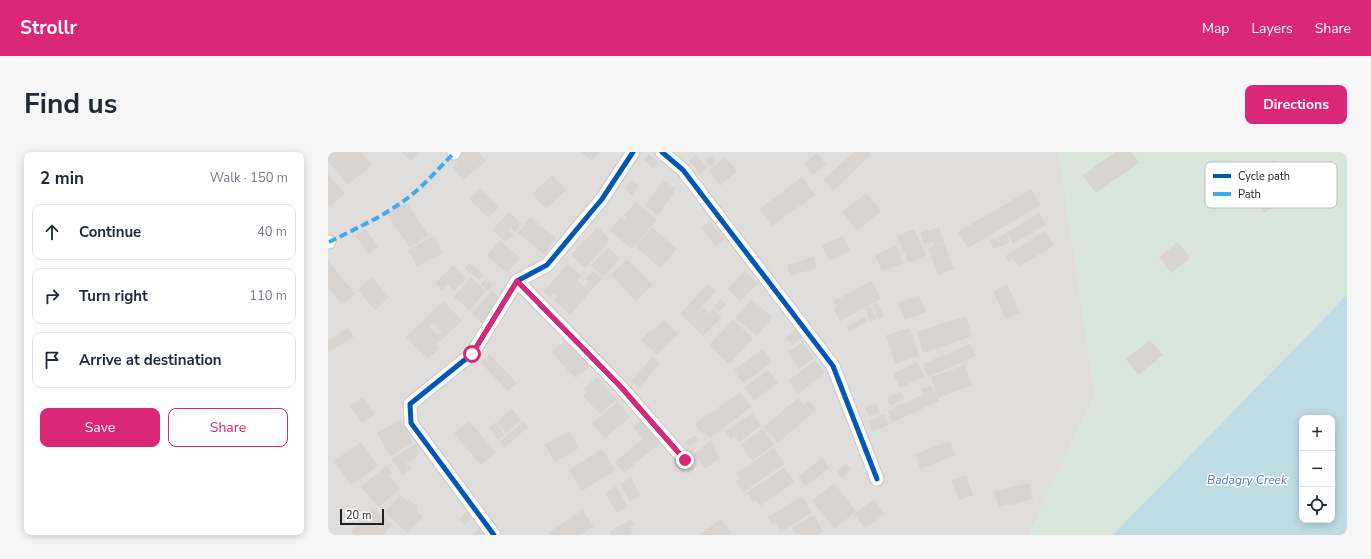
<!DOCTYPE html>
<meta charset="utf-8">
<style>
body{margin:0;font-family:"Nunito Sans",sans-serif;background:#f6f6f7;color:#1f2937}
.controls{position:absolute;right:12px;bottom:12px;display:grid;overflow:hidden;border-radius:8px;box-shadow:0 2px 10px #0003}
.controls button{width:36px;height:36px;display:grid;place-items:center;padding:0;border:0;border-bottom:1px solid #e0e1e3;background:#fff;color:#1f2937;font:20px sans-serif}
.scale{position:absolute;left:12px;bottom:10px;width:44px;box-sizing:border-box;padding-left:4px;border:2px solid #222;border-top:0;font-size:11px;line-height:14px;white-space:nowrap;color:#222;-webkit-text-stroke:3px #fff;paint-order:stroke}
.stop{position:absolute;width:12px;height:12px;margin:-9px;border:3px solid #db2777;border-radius:50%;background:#fff}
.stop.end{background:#db2777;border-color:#fff;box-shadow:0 1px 4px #0008}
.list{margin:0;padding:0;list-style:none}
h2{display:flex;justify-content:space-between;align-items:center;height:52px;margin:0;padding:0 16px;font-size:17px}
h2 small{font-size:13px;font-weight:400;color:#747a83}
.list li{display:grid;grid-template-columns:26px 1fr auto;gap:12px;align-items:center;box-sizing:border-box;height:56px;margin:0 8px 8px;padding:0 8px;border:1px solid #e0e1e3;border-radius:8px}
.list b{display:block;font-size:15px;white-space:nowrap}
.list em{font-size:13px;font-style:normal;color:#747a83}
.actions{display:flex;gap:8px;padding:12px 16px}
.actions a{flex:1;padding:9px 0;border:1px solid #db2777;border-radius:8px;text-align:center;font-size:14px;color:#db2777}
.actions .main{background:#db2777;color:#fff}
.icon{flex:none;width:22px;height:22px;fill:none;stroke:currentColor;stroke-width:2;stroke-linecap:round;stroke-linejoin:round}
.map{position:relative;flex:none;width:1019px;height:383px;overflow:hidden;border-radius:8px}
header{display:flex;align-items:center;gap:24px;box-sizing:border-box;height:56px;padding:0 20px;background:#db2777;color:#fff}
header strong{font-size:19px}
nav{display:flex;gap:22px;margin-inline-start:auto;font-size:14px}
.intro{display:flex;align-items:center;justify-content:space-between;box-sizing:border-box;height:96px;padding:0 24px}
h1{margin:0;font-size:28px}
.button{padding:10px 18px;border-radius:8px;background:#db2777;color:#fff;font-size:14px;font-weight:700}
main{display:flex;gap:24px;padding:0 24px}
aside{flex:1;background:#fff;border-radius:8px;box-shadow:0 2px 10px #0003}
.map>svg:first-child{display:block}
</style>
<header>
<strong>Strollr</strong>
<nav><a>Map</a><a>Layers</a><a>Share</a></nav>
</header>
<div class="intro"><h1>Find us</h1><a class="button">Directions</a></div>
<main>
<aside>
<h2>2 min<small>Walk · 150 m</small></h2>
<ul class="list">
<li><svg class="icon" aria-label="ahead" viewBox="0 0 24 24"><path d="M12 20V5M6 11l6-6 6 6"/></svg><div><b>Continue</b></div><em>40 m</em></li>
<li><svg class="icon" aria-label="right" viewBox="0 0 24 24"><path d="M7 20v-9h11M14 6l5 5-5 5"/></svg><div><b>Turn right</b></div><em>110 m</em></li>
<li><svg class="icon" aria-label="arrive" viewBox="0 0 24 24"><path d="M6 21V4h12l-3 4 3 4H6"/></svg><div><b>Arrive at destination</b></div></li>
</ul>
<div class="actions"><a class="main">Save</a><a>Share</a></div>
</aside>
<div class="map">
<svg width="1019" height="383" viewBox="0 0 1019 383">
<rect width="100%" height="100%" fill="#f0eeeb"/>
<path fill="#dfdedc" d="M0,0H731L767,242L701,383H0Z"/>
<path fill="#d9e6de" d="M731,0H1019V146L788,383H701L767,242Z"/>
<path fill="#bfdbe3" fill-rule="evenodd" d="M1019,146V383H788ZM974,266H1004V368H974Z"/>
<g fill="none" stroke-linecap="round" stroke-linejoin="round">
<path stroke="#bfdbe3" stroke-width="4.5" d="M788,383L1019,146"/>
</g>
<path fill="#d7d4d2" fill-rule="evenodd" d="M0,0H33L44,13L20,33L0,9Z
M73,0H92L83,9Z
M133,0H140L141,2L143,0H151L158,9L135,28L125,16L130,11L126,6Z
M253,0H271L263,9Z
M526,0H541L543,3L505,39L496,27Z
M787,0H804L811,11L768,41L755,23Z
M489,1L498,12L485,23L476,12Z
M321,2L330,11L325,16L316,8Z
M368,3L379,15L372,22L361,9Z
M383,4L388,10L382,15L377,8Z
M397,5L409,19L392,34L381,19Z
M945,8L956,25L936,38L933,33L928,36L923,27L927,24L925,22Z
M0,23L17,41L2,55L0,53Z
M224,23L238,38L218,57L204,42Z
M474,25L487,43L444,74L431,57Z
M957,25L967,40L936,61L926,47Z
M304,28L311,34L304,43L297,37Z
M335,28L347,36L345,39L347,40L330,63L317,54Z
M152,36L171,55L160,66L141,47Z
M703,37L712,53L640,96L630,80Z
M538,41L553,59L529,79L514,60Z
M78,50L100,83L82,96L59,62Z
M308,50L329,68L303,97L282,78L293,66L296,69L299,66L296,63Z
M181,60L194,72L187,80L183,76L180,79L185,83L177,90L164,78Z
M711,61L718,73L685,92L678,81Z
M202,65L228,86L216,102L190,81Z
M382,69L396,87L388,94L373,76Z
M270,75L281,87L279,89L280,91L257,116L243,103Z
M324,75L349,97L332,116L307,94Z
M611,75L616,90L607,93L606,89L596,92L592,81Z
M38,77L50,95L40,102L28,84Z
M586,77L598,103L581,111L569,84Z
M717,79L726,93L691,115L685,107L681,110L677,104Z
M678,82L682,91L673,94L670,85Z
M106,84L115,101L89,114L80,98Z
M515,84L522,99L501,109L494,93Z
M669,86L673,94L665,97L662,89Z
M172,88L192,106L179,121L159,104Z
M850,90L862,106L843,121L831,105Z
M616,91L626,117L610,123L600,96Z
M568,94L575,111L554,119L547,103Z
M280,95L292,106L275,125L263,114Z
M486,105L489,116L462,124L459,113Z
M299,107L325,133L308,149L283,123Z
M0,109L27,142L14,152L0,135Z
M141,111L156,123L151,128L137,117Z
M240,112L253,124L249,128L262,140L242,163L226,148L229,144L226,142L222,145L216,139Z
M125,113L138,126L126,139L119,132L114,138L107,131Z
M265,119L274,126L263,139L257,134L261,129L258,127Z
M417,119L430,132L412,149L400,137Z
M44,125L61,145L47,158L30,138Z
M143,125L158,139L141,158L126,145Z
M157,127L159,129L160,128L165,133L160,139L153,132Z
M544,129L553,147L512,169L506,157L509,155L506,149Z
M380,132L388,139L363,167L375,155L381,162L386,157L394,165L375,184L352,162Z
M679,132L692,161L678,167L665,139Z
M164,139L175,150L155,172L144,162Z
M591,143L598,160L577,168L570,151Z
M393,147L398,152L391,160L386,155Z
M423,147L445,165L429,184L407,166Z
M116,149L134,169L108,193L111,197L101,206L97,203L96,204L78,185ZM104,171L114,180L110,184L101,175Z
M550,150L552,156L546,159L544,153Z
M542,154L549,167L542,170L537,157Z
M553,156L556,164L550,167L547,159Z
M638,164L644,184L595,201L589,180Z
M537,165L539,170L521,180L518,175Z
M336,168L350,182L329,203L313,188L324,177L325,179Z
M405,168L425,187L401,212L381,193Z
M20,176L26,185L0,200V188Z
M582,176L591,204L567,212L558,183Z
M467,177L474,185L465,193L458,186Z
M237,188L262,214L248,226L243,221V222L224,200Z
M822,188L835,203L810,223L798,207Z
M475,190L486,206L471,217L460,200Z
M642,192L648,204L600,225L595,212Z
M434,197L444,210L415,231L406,218Z
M161,202L189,231L180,239L152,210Z
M324,205L332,211L311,236L303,229Z
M487,208L497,221L470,242L460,229Z
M589,210L596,224L572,236L565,222Z
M637,213L644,233L610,246L603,225Z
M441,218L450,231L426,248L416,235Z
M269,225L289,247L272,262L255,244L259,240L256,237Z
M603,233L611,249L565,270L560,259L596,242L594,237Z
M412,240L423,255L382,286L377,279L374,282L367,272Z
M573,240L576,247L562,253L559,245Z
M34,245L47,262L34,271L22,254Z
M470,246L476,253L481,249L488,258L450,291L436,275Z
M289,250L302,265L277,286L264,271Z
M548,251L551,260L541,264L537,255Z
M184,257L193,268L178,282L169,270Z
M424,261L433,274L411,290L406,284L403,287L397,280Z
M556,262L560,273L545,280L540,269Z
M73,268L85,291L62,304L49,281Z
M313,268L332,291L296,321L287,310L315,287L305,275Z
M141,269L168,300L153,313L126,282Z
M195,269L200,275L176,296L171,290Z
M168,270L177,283L170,288L161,276Z
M434,277L446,293L424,309L412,293Z
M241,279L251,296L227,310L217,293Z
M367,283L370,288L361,295L357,290Z
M383,288L388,296L386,298L392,306L377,317L366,302Z
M622,289L627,303L592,317L588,302Z
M33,290L50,314L23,333L6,309Z
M88,291L93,297L89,300L91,303L78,311L80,315L82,313L84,316L74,323L64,307Z
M446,296L457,312L415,340L408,330L412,327L408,321Z
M274,297L287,318L254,339L241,318Z
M494,306L501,316L478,334L470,325Z
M518,312L523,317L514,326L509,320Z
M58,314L64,321L61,324L72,336L51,355L33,335Z
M456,315L466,330L432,354L427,348L425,350L419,341Z
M638,323L645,343L631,348L623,328Z
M303,326L312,343L302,349L292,332Z
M506,331L528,359L507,377L484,349Z
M702,331L705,347L688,351V352L683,353V352L671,355L666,339Z
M288,334L300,355L289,361L277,341Z
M73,343L79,349L81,347L90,355L88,358L95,365L79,381L57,360Z
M474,344L484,361L453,380L448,372L445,373L440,365Z
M546,347L557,362L537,377L526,362Z
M45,356L64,373L56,383H27L23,380Z
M254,358L266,374L253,383H222L221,381Z
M139,359L145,364L137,373L131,368Z
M486,363L495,380L490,383H468L464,375Z
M303,367L307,373L302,375L305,381L302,383H283L281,380Z
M393,367L405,383H371Z
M154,373L161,380L157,383H145Z"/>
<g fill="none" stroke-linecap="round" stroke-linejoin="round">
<defs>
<path id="minor" d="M334,0L355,18L505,214L549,327
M126,1V0
M0,90H1
M189,129L292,234L357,308
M166,383L83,271L82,252L144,202L189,129L219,113L274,47L305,0"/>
</defs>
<use href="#minor" stroke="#c9c8c7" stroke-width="15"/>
<use href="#minor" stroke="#fdfcfc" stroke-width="13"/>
<path stroke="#3fa9f5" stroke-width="4" stroke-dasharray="8 4" stroke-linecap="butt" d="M1,90C27,77 54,65 77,48C95,35 110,17 126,1"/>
<defs>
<path id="cycleway" d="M334,0L355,18L505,214L549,327
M189,129L292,234L357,308
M166,383L83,271L82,252L144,202L189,129L219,113L274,47L305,0"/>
</defs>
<use href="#cycleway" stroke="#fff" stroke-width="8"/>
<use href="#cycleway" stroke="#0057b8" stroke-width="5"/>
</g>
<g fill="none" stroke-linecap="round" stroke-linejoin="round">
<path stroke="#db2777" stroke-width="5" d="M144,202L189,129L292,234L357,308"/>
</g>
<g text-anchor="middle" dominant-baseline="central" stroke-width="3" stroke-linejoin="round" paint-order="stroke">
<g font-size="12" font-style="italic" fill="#4a7aab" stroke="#fff">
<text x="919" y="328">Badagry Creek</text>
</g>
</g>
<rect x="877" y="10" width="132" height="46" rx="6" fill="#fff" stroke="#bdbdbd" stroke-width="1"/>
<rect x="885" y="22" width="18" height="4" fill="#0057b8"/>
<rect x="885" y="40" width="18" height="4" fill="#3fa9f5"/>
<g font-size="11" fill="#222">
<text x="910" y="28">Cycle path</text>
<text x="910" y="46">Path</text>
</g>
</svg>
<div class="controls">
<button>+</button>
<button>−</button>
<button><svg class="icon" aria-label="locate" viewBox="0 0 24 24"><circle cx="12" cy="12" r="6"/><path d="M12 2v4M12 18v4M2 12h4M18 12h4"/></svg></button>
</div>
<div class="scale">20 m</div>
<div class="stop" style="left:144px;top:202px"></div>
<div class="stop end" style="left:357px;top:308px"></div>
</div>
</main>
